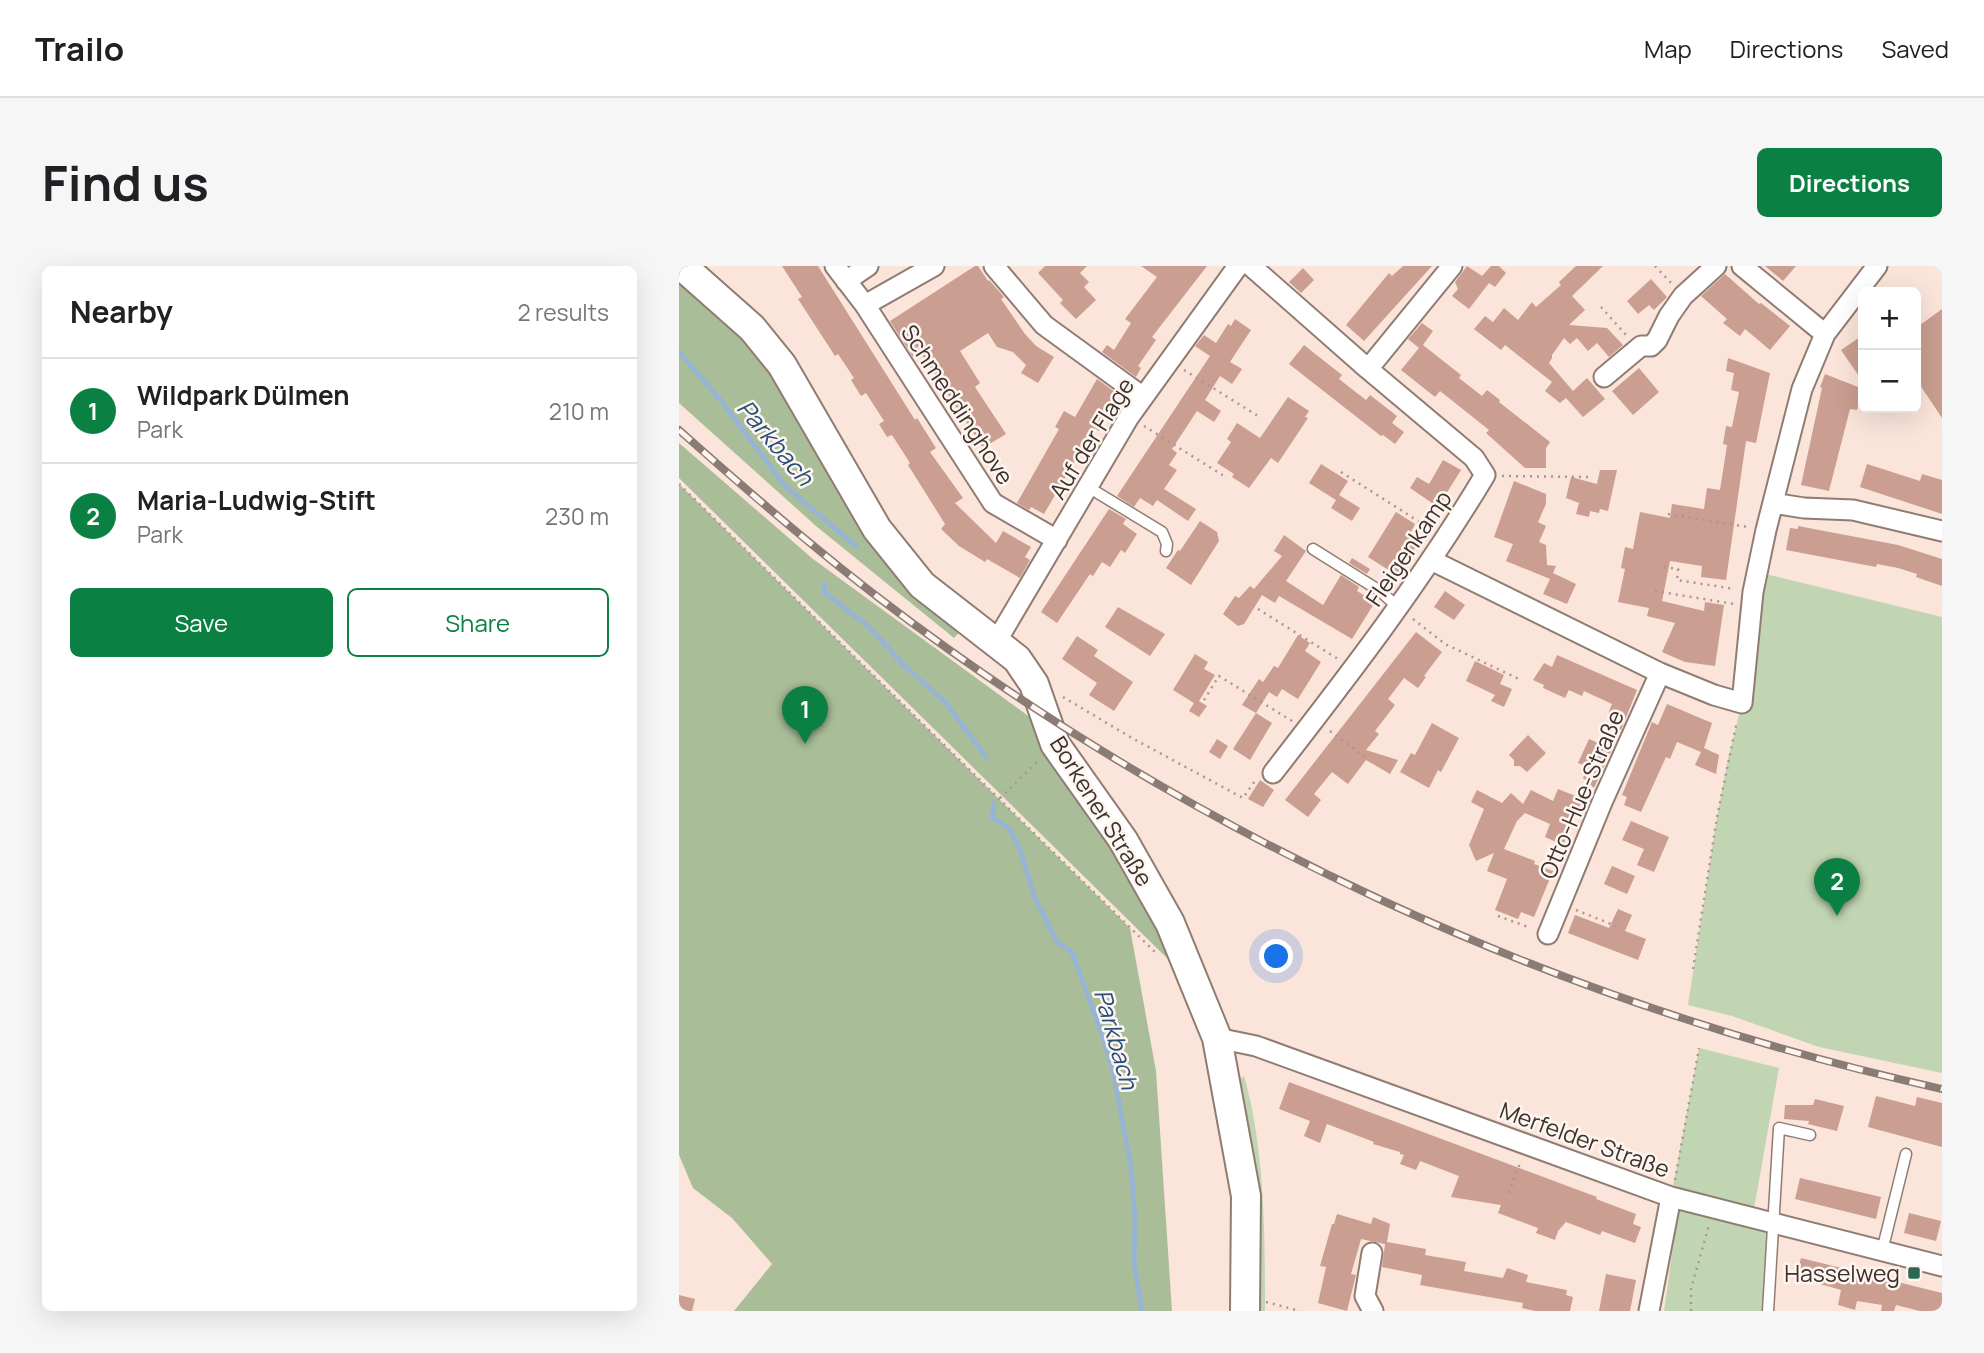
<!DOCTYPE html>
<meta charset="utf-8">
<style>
body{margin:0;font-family:Manrope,sans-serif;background:#f6f6f6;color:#202124}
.controls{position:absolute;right:21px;top:21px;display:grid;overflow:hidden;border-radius:10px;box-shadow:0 7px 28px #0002}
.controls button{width:63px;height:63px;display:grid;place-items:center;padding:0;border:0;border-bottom:2px solid #e0e0e0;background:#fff;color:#202124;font:35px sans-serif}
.you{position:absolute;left:598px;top:691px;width:24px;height:24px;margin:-18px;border:5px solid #fff;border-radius:50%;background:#1a73e8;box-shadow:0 0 0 10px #1a73e833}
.badge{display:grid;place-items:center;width:46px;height:46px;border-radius:50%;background:#0b8043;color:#fff;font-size:23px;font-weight:700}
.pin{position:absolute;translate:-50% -58px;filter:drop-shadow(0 2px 4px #0008)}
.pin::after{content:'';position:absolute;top:37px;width:24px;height:21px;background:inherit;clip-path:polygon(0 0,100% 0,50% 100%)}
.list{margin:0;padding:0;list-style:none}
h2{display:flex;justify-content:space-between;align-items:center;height:91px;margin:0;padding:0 28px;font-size:30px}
h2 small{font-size:23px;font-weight:400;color:#757577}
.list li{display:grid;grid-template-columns:46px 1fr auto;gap:21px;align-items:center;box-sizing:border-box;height:105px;padding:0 28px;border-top:2px solid #e0e0e0}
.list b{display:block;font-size:26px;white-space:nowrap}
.list p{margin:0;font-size:23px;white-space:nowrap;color:#757577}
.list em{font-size:23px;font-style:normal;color:#757577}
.actions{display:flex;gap:14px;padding:21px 28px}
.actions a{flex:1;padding:16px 0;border:2px solid #0b8043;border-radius:10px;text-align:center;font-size:24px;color:#0b8043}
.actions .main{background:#0b8043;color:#fff}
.map{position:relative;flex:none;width:1263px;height:1045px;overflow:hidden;border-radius:10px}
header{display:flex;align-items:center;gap:42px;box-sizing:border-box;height:98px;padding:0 35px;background:#fff;border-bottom:2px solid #e0e0e0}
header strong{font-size:33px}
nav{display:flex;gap:38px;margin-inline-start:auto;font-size:24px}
.intro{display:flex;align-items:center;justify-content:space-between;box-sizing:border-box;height:168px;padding:0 42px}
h1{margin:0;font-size:49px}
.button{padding:18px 32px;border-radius:10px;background:#0b8043;color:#fff;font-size:24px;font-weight:700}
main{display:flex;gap:42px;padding:0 42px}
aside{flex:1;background:#fff;border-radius:10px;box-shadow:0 7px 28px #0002}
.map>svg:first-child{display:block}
</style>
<header>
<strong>Trailo</strong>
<nav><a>Map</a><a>Directions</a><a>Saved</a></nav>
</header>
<div class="intro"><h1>Find us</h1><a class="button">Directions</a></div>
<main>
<aside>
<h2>Nearby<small>2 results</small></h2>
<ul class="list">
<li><span class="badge">1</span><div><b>Wildpark Dülmen</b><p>Park</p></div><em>210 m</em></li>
<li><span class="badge">2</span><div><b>Maria-Ludwig-Stift</b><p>Park</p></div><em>230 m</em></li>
</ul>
<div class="actions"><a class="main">Save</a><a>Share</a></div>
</aside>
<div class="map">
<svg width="1263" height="1045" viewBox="0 0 1263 1045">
<rect width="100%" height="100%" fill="#fbe4da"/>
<path fill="#c1d5b2" d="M1078,306L1263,351V807L1140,781L1053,750L1009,739L1038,551L1049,493L1063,437Z
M1020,782L1100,802L1075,943L992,931Z
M565,810C586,883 586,969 586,1045H574L557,817Z
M1000,938L1090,968L1085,1045H985Z"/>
<path fill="#a9be98" d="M0,18L42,49L80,89L282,364L275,372L137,260L0,137Z
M0,177L134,293L359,457L444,587L495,699L0,212Z
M0,218L451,662L477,805L493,1045H55L93,998L53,952L14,922L0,889Z"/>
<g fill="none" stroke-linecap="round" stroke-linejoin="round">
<path stroke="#97b4d5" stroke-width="5" d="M0,86L43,136L107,221L177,280
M146,318L145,326L191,362L225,399L267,437L307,491
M315,537L313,551L330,562L342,586L356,633L379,677L393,686L425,774L434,805L452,901L456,954L455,997L463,1045"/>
</g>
<path fill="#ca9e90" d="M103,0H139L236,154L238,152L257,182L251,186L284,232L276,237L317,277L324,265L352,281L346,291L351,294L341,312L308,293L306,296L280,280L262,263L266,258L229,199L231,197L213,169L208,171L200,158L205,155L187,127L182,130L172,114L175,112L159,88L156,90L119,33L123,31Z
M296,0H299L309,15L310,14L325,31L322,33L346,68L357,80L375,91L359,117L342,107L347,99L334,86L318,81L309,67L281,85L301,117L296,121L327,168L304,182L241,86L234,91L211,55Z
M366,0H408L401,7L410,16L405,21L417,34L397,53L381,37L384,34L359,7Z
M462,0H528L473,71L477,74L459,100L462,102L457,111L423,86L428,79L435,84L452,57L446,53L478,11Z
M724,0H753L685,75L667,59L710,7L713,10Z
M788,0L803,10L812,0H820L827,7L816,21L810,17L790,43L773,30L779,23L776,16Z
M897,0H924L893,30L906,44L890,59L928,62L944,79L930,91L918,77L909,85L898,72L891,78L885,72L873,89V92L870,97L894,125L908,112L926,133L904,151L887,132L881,137L866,125L873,116L826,79L822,84L795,63L806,50L814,56L825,42L839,54L853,36L857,41L882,19L880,16Z
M1086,0H1117L1104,15Z
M624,2L635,14L622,27L610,16Z
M1046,8L1080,38L1082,37L1111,60L1091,84L1066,63L1061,70L1044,57L1048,53L1022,30Z
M972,13L988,31L975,44L970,39L959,48L948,35Z
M1263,43V152L1237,113V62Z
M556,53L572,64L551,96L563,103L553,118L541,110L526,134L542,145L535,156L518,145L493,183L498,187L490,199L498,204L485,223L517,243L509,255L478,234L474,240L461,232L455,241L438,230L531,90L516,80L525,69L537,77L549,58L552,60Z
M743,57L754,65L744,79L782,109L780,112L803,130L808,124L821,134L820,136L871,176L867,182V202H846L807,167L810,164L790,148L761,125L756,131L722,104L740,82L729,73Z
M1184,69V116L1162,84Z
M625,79L663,109L660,113L687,134L691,129L718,150L713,157L725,166L716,178L704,169L702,170L610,98Z
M1049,92L1091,107L1077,177L1067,175L1047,314L1022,311L1023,300L991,295L983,335L1025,345L1026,336L1045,339L1036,400L1006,396L983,386L996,357L968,350L970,342L939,336L946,303L942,302L946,281L954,283L961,246L991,252L993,238L1025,243L1028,222L1041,224L1048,179L1044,178L1047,160L1053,161L1060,126L1052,124L1055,107L1047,105Z
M960,102L980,126L954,149L933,125Z
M1146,108L1184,123V137L1180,136L1178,144L1171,143L1150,225L1122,219L1143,122L1141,121Z
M418,113L436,126L432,133L437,135L420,165L415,162L365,248L352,241L350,244L338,237L380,163L376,161L385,145L396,151Z
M609,131L630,145L626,151L629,152L599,197L592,192L570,222L553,211L555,208L538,197L552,176L548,173L558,157L581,172Z
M764,194L782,204L759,241L731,222L738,211L750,218Z
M642,198L669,215L660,229L681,242L673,255L652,242L657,234L630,217Z
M1188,198L1241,215L1243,208L1263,214V248L1181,221Z
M921,204H938L929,245L921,243L920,247L911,245L910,251L897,248L900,237L887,232L892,211L918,218Z
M835,215L867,228V238L859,256L867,260L860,276L867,279L868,299L877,300L874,307L897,318L888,338L864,328L871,313L827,295L834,278L815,271Z
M430,243L447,253L444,258L458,268L446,287L442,284L431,301L423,296L414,310L411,308L378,357L362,346Z
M717,246L736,258L732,266L742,272L719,310L689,291Z
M521,255L538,266L540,275L512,319L487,302L499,284L501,285Z
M1119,260L1219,279L1263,293V320L1237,311L1238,308L1219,302L1198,298L1197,301L1107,284L1111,262L1119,263Z
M605,269L627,285L607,315L644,339L662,309L680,321L678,325L696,336L673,373L600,330L596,337L583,329L565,358L559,360L544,348L556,330L560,332L571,320L575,323L603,290L595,285Z
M673,292L691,303L688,308L670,297Z
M766,325L786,339L775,354L755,341Z
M439,341L486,368L471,390L426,361Z
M737,366L763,386L745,410L747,411L739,422L725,412L709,433L716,439L696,465L700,468L687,484L719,494L711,508L687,494L669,518L653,506L635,528L642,534L629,551L606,534Z
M619,369L631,377L626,385L642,396L619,433L603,423L598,431L590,426L577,447L593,457L571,494L554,483L577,447L563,439L580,413L584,416L595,400L599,402Z
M398,370L419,384L415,390L454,416L435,445L410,429L418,417L383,393Z
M516,388L529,396L525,403L536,409L520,435L528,440L520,451L510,445L515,437L494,424Z
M878,389L958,424L942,464L940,463L944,455L929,448L933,438L905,425L903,430L890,424L886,432L864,422L865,419L854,414L865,397L873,401Z
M796,395L825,409L821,418L833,423L825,441L812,435L816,429L787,415Z
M988,438L1033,457L1025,482L1040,489L1037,508L1016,499L1022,486L998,476L991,493L987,491L962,546L945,539L948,531L943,529L973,456L979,459Z
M753,457L780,472L762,506L759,504L750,522L721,506L732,487L736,489Z
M849,469L867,487L848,506L841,500H835V494L830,489Z
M538,473L549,480L541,493L530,486Z
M910,473L933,483L915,522L904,512L909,501L899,497Z
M581,514L595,524L584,541L569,533Z
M879,523L904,533L884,579L866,571L871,558L846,547L838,555L825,583L856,595L855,598L874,605L855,651L842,646L839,653L816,644L828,613L808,605L815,587L797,595L790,579L805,543L792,536L798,524L823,537L832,527L844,538L852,524L874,535Z
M952,555L990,571L975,606L958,599L965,583L943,574Z
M933,600L956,610L948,628L925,618Z
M939,643L953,649L946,665L967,673L959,694L889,667L896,649L930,662Z
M610,816L918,931L917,933L957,948L954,958L962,961L956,977L923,965L921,969L887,956L879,965L876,974L857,967L859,962L819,947L822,939L772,931L780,910L741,895L737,904L721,898L725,889L721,888V886L694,878L695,876L648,858L641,877L625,870L631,855L600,843Z
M1197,830L1236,840L1238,831L1263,837V881L1189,861Z
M1136,833L1165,840L1158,865L1129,858L1130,855L1105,853L1106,839H1134Z
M1121,912L1202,931L1197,953L1116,933Z
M1230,947L1262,955L1257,975L1225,967Z
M658,948L692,958L694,951L711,958L708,976L747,983L746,989L787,996L785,1005L824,1012L828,1002L849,1009L847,1016L888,1024L887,1029L894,1031L891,1045H856L843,1042L844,1037L741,1019L743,1009L703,1001L706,978L682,973L672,1008L677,1009L668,1045L639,1037L647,1001L641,1000L653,958H655Z
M1122,992L1263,1027V1045H1241L1217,1039L1215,1045H1202L1203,1039L1178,1035L1176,1044L1159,1039L1162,1024L1117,1011Z
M927,1008L957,1014L951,1045H920Z
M0,1029L16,1033L13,1045H0Z"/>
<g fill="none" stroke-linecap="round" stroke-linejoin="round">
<defs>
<path id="lane" d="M409,221L483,266L488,278L487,285
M634,283L701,325L720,342
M1203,985L1227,888
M1089,1045L1100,862L1131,869"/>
<path id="street" d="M156,0L186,39L314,237L378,274
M315,0L365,59L464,131
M572,0L689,103L795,192L806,209C742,316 670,409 594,507
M1063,0L1146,68
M167,15L189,0
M186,39L255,0
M689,103L773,0
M925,111L962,80H972L978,74L990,50L1004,30L1037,0
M1094,237L1125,242L1174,244L1263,265
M754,295L981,407L1035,429L1063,437L1074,326L1087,264L1123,123L1146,68L1198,0
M317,376L450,151L559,0
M869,668L924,534L981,407
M538,772L577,780L992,931L1263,1000
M693,987L686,1030L694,1045
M970,1045L992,931"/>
<path id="secondary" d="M3,0L73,62L103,99L198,263L243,319L338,393L355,418L376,478L444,574L491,657L538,772L567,930L566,1045"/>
</defs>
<use href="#lane" stroke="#907c72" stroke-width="13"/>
<use href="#street" stroke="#907c72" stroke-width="23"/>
<use href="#secondary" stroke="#907c72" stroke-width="32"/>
<path stroke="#a99891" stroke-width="2.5" stroke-dasharray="2 5" stroke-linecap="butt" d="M976,0L993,18
M922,41L948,70
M505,104L579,150
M465,160L545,210
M662,206L750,262
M823,210L912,211
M0,218L479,689
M989,248L1069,261
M985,301L999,303L998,314L1056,323
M976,325L1055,338
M579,343L659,393
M734,353L766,378L842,414
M384,431L453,472L564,532L578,512
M525,434L540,410L613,455
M651,465L689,493
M321,532L359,495
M897,644L937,660
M819,650L852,662
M1014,703L1038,551L1058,455
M996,914L1020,782
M830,927L841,897
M587,1036L621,1045
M1012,1045V1023L1030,959"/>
<use href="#lane" stroke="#fff" stroke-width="10"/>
<use href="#street" stroke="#fff" stroke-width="19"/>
<use href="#secondary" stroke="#fff" stroke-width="28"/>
<defs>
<path id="rail" d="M0,164C65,222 131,279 200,332C513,571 879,738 1263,823"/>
</defs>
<use href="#rail" stroke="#8a7b74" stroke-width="8"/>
<use href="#rail" stroke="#fef5f0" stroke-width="5" stroke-dasharray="16" stroke-linecap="butt"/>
</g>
<rect fill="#2d6751" stroke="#fef5f0" stroke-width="2.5" x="1228" y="1000" width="14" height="14" rx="3.5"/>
<g text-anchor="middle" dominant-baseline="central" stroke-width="5" stroke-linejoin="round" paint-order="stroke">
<g font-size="23" fill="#3b322e" stroke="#fef5f0">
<text transform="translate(279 138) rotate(57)">Schmeddinghove</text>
<text transform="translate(412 172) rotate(-58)">Auf der Flage</text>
<text transform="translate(729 282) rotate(-56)">Fleigenkamp</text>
<text transform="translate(902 528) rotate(-67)">Otto-Hue-Straße</text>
<text transform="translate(423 545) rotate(58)">Borkener Straße</text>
<text transform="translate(906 873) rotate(20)">Merfelder Straße</text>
</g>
<g font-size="23" fill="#3b322e" stroke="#fef5f0" text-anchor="end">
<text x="1221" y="1007">Hasselweg</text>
</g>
<g font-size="24" font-style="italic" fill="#244f7a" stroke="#fef5f0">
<text transform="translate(97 176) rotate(50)">Parkbach</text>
<text transform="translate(438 773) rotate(74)">Parkbach</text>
</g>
</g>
</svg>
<div class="controls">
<button>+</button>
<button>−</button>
</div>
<div class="you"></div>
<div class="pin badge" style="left:126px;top:478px">1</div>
<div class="pin badge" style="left:1158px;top:650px">2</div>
</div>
</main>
